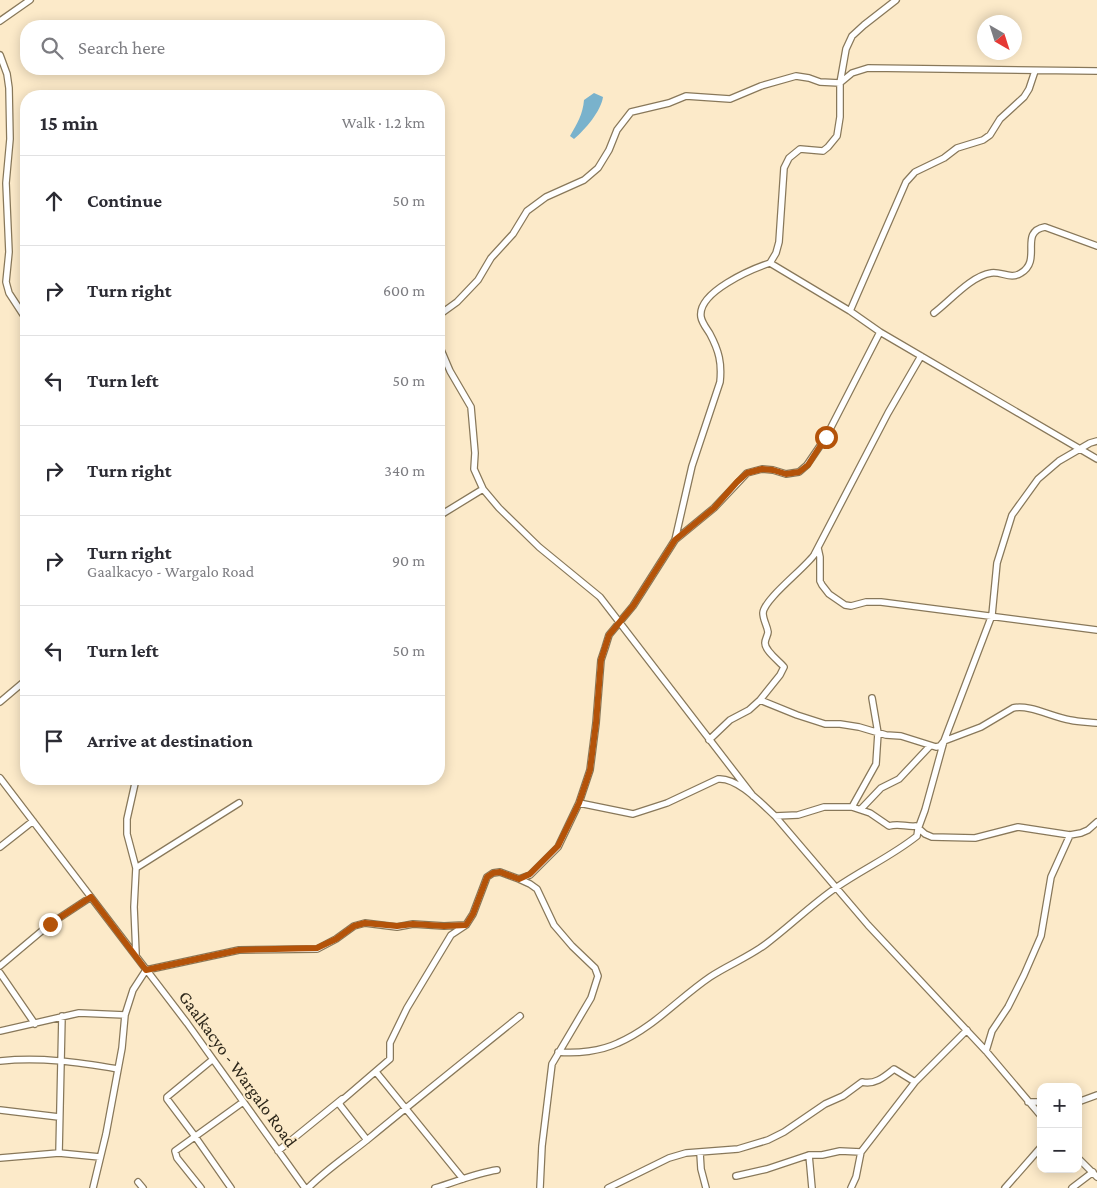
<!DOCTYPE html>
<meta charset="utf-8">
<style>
body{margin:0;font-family:"Crimson Pro",serif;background:#f7f7f7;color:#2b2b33}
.controls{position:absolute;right:15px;bottom:15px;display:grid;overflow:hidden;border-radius:10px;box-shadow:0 2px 12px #0003}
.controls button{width:45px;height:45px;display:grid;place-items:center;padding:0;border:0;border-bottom:1px solid #e1e1e2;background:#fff;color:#2b2b33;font:25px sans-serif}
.compass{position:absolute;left:977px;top:15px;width:45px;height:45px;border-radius:50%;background:#fff;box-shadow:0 2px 12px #0003;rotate:141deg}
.stop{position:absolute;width:15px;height:15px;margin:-11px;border:4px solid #b45309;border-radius:50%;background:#fff}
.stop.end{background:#b45309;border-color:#fff;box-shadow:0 1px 5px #0008}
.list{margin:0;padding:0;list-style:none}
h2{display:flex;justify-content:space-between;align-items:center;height:65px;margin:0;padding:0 20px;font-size:21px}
h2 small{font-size:16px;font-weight:400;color:#7c7c81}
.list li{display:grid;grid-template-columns:32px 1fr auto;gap:15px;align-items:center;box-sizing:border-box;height:90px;padding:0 20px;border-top:1px solid #e1e1e2}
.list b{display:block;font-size:19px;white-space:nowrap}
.list p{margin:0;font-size:16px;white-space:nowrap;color:#7c7c81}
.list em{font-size:16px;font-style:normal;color:#7c7c81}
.icon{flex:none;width:28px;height:28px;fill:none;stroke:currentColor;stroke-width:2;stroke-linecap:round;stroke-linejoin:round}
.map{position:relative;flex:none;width:1097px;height:1188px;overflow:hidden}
.search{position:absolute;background:#fff;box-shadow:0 2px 12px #0003;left:20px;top:20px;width:425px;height:55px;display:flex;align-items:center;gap:12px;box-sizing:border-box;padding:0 18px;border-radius:20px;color:#7c7c81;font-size:19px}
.panel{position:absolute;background:#fff;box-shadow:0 2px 12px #0003;left:20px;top:90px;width:425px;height:695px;border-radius:20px}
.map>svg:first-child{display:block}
</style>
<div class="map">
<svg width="1097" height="1188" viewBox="0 0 1097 1188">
<rect width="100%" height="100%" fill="#fceac9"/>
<path fill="#79b2cc" d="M594,93L603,97C601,111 585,130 574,139L570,136C577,124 583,114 584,100Z"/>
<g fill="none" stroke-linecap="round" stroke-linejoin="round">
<defs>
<path id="minor" d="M0,21L30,0
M0,55L7,74L9,88L10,139L6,183L9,252L6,282L9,293L26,319
M770,263L850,311L880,332L1097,459
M850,311L906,182L915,172L944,158L957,148L983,140L990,135L1000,119L1024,97L1029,89L1035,71
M934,313C950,301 971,276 991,273C1001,271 1011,280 1021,273C1043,260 1018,232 1045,227L1097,246
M439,315L457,302L478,280L491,258L513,234L527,211L546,197L584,180L598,168L609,150L617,130L631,112L669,103L686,96L730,99L761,86L796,76L809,78L820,82L840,83L852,73L868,68L1097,71
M439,345L450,371L471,407L475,453L474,469L483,489L499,508L539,547L600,597L753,796
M439,516L483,489
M675,540L714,508L747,473L762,469L773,470L786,474L799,472L807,465L826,437L880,332
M818,548L820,557V581L822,585L829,594L845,605L851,606L866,602H881L1097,630
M760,700L797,715L825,724H840L859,727L886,735L901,736L936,747L940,746L944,741L981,727L1013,708C1029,704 1052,717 1070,720C1079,722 1088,722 1097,723
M0,702L26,680
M709,740L730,720L749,710L760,700L780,675L784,667C779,661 765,651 765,643C765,639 768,635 768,632C767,625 763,620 763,613C764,599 804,569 814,555L888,413L921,356
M0,778L187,1023L305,1188
M136,779L127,819V834L136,868L134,907L136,954
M579,803L633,814L667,803L718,779C737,777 761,803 775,816L798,815L824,807H852L870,813L889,826C899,823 906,827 916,826L925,834L932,837L975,838L1018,827L1070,835L1081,833L1088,830L1097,822
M852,807L876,764L878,733L872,698
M861,809L881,788L899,779L930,746
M775,816L868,925L986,1051L992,1031L1008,1007L1024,975L1041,936L1051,877L1070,835
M0,847L33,821
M136,868L239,803
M519,879L530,884L537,889L554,925L572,946L595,968L598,976L591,998L552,1064L542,1146L540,1188
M0,966L50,924L91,897
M0,973L35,1024
M0,1031L79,1013L125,1015
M986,1051L1041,1116
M558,1052C577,1054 601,1051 618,1043C653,1028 679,998 710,977C728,965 749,957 766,944C790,926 812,904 837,887C863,869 892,856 917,836L918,829L925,810L944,741L992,615L997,563L1012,515L1038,479L1059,461L1090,443L1097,441
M212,1060L167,1097V1099L194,1135L231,1188
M0,1061C41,1057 77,1062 118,1069
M376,1072L463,1179
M1028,1102H1041
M1078,1102L1097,1095
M0,1110L59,1117
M367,1140L340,1105V1102L390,1059V1043L407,1008L451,935L466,925L473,914L487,877L493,873L500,872L519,879L530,875L558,847L579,803L590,770L596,723L601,660L605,648L609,635L633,606L675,540L692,466L720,382C722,363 719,351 710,334C707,329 702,323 701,317C697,292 752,269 770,263L776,253L779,242L784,168L789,158L800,149L823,151L828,147L837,136L840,117V83L846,49L852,36L864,25L896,0
M278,1151L342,1099
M59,1153L62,1016
M700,1153L701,1169L706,1188
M809,1155L812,1188
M0,1158L59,1153L100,1157
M1078,1158L1097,1177
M736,1176L767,1169L809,1155H822L840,1151L861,1152
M138,1182L143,1188
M93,1188L106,1134L122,1048L125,1015L133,990L146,970L239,950L317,949L336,939L354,926L365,923L397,927L413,924L444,926L464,925
M201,1188L177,1158L175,1151L243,1102
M308,1188C326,1170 347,1156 367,1140C418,1098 469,1057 520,1016
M435,1188C456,1182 476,1173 497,1170
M608,1188L669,1158L686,1153L738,1149L768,1140L784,1132L825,1104L843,1096L862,1082C875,1085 884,1077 894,1069L915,1082
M851,1188L856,1177L861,1152L915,1082L967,1030
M1005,1188L1041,1147
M1072,1188L1093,1172"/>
</defs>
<use href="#minor" stroke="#88785a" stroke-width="8"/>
<use href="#minor" stroke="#fff" stroke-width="5.5"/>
</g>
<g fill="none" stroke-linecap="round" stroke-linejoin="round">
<path stroke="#b45309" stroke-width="6" d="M50,924L91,897L146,970L239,950L317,948L336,939L354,926L365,923L397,926L413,924L444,926L466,925L473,914L487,877L493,873L500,872L519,879L530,874L558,846L579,803L590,770L596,723L601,660L609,635L633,606L675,540L714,508L737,482L747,473L762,469L773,470L786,474L799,472L808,465L826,437"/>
</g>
<g text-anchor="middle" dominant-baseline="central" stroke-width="4" stroke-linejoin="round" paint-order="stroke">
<g font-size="18" fill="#2d271a" stroke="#fceac9">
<text transform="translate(238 1069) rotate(54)">Gaalkacyo - Wargalo Road</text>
</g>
</g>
</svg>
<div class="controls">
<button>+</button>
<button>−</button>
</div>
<svg class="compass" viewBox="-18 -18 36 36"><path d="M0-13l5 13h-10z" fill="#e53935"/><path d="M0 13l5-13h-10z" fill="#7c7c81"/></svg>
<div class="stop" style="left:826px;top:437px"></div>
<div class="stop end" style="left:50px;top:924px"></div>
<div class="search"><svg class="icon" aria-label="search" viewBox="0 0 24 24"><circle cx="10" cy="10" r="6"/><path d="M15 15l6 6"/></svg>Search here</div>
<section class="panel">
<h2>15 min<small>Walk · 1.2 km</small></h2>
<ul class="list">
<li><svg class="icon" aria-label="ahead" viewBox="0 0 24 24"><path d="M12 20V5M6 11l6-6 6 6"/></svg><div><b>Continue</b></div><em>50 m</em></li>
<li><svg class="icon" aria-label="right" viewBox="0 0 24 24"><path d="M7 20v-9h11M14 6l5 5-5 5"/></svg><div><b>Turn right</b></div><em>600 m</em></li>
<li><svg class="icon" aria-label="left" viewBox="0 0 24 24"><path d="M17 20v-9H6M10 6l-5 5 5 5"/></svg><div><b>Turn left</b></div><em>50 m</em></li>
<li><svg class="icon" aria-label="right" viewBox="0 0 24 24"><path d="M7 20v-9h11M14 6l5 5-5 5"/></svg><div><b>Turn right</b></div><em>340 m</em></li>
<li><svg class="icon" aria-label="right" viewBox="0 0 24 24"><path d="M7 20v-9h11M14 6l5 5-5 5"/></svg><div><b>Turn right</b><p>Gaalkacyo - Wargalo Road</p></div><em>90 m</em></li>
<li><svg class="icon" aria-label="left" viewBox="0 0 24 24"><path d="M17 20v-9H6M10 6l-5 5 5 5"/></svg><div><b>Turn left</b></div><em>50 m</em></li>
<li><svg class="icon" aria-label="arrive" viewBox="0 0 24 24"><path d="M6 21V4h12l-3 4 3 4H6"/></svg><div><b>Arrive at destination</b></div></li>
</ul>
</section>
</div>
